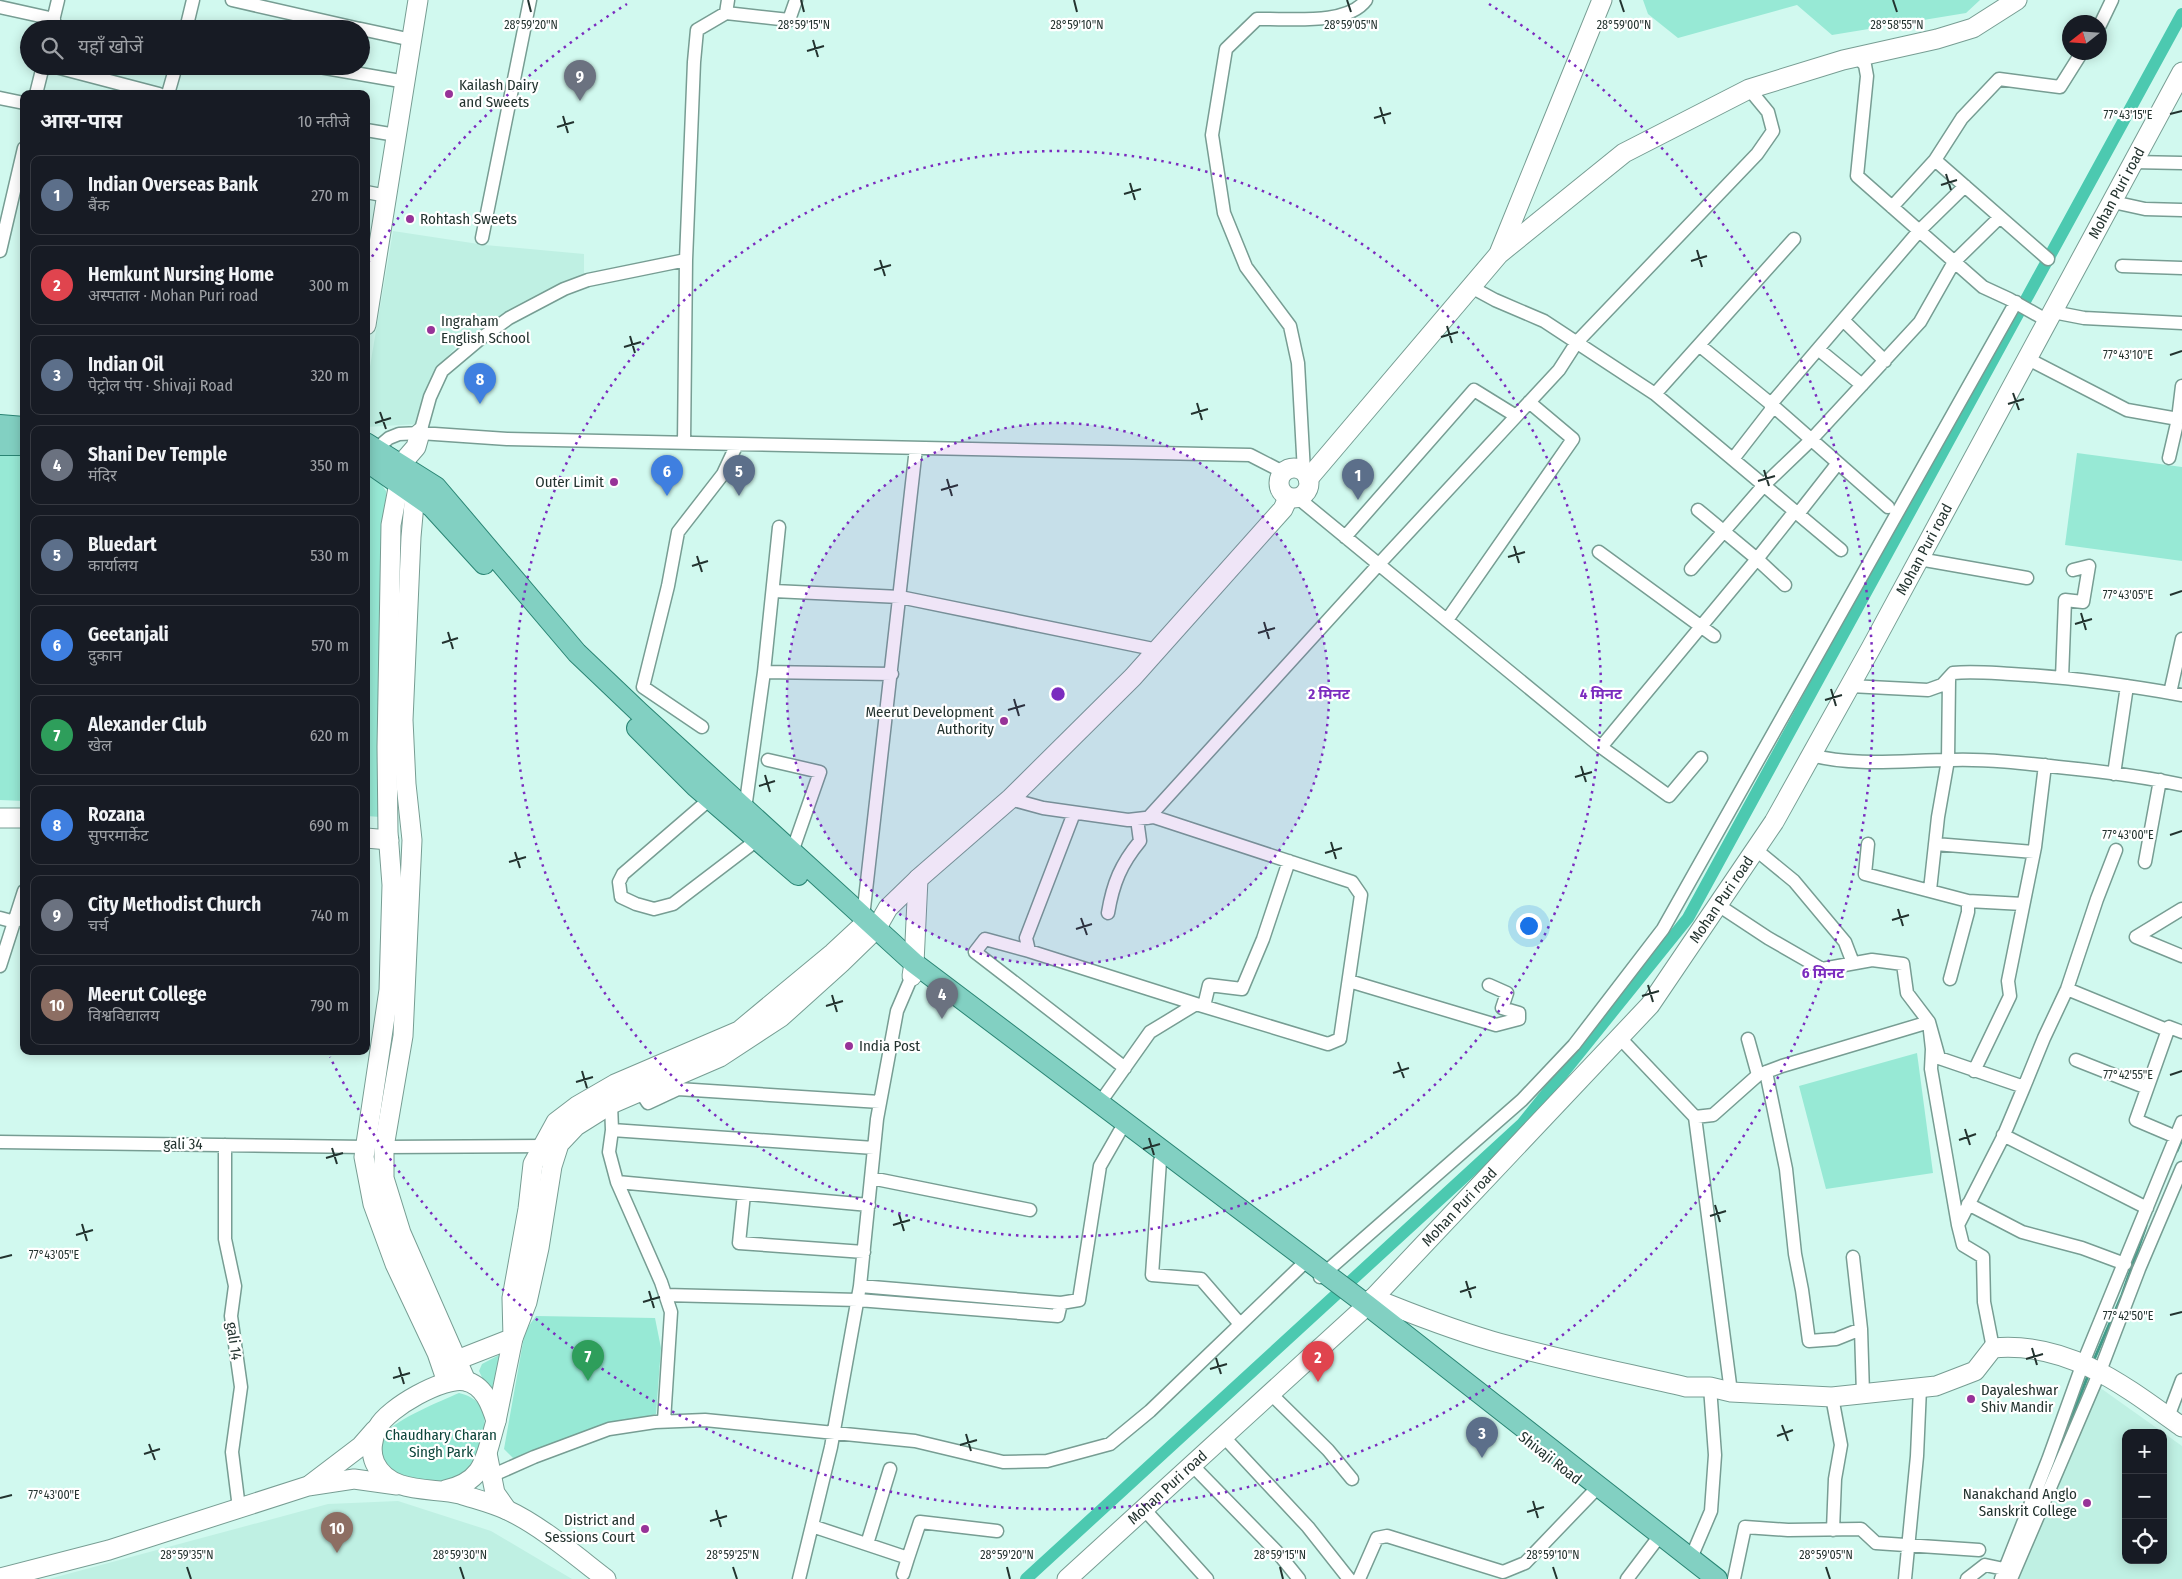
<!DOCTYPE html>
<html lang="hi">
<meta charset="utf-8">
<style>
body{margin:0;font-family:"Fira Sans Condensed","Noto Sans Devanagari",sans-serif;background:#20242c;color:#f1f3f6}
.controls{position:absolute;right:15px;bottom:15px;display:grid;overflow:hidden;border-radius:10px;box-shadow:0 2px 12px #0003}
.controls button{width:45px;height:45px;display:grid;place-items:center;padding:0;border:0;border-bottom:1px solid #363941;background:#171b24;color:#f1f3f6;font:25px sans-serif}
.compass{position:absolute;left:2062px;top:15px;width:45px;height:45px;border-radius:50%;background:#171b24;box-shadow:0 2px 12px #0003;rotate:253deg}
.you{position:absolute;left:1528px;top:925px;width:18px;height:18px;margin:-12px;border:4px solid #fff;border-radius:50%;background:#1a73e8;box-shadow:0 0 0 8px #1a73e833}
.badge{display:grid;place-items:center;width:32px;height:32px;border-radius:50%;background:#c89dcc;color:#fff;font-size:16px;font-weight:700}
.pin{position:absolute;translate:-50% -41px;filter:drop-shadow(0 1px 2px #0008)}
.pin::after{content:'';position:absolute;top:26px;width:18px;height:15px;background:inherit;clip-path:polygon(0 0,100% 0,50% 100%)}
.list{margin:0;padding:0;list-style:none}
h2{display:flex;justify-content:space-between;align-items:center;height:65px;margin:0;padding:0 20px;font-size:21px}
h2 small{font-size:16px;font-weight:400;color:#9ea1a6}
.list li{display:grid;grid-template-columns:32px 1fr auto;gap:15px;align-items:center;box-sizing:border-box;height:80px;margin:0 10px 10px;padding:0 10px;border:1px solid #363941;border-radius:10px}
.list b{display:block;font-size:19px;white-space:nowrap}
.list p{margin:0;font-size:16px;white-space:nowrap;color:#9ea1a6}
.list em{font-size:16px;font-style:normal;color:#9ea1a6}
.icon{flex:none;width:28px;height:28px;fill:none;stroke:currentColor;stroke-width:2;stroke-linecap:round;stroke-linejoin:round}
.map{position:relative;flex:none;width:2182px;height:1579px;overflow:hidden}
.search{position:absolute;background:#171b24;box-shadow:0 2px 12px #0003;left:20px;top:20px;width:350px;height:55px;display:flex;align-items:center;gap:12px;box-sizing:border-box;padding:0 18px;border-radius:28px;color:#9ea1a6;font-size:19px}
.panel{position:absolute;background:#171b24;box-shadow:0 2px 12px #0003;left:20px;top:90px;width:350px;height:965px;border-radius:10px}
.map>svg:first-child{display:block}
</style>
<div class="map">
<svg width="2182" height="1579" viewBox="0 0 2182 1579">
<rect width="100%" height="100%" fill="#d1f9ef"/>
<path fill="#bff0e3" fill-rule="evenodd" d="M393,231L485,245L584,254V278L471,340L461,335L455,348L439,367L418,424L366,427V390Z
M2099,1387L2182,1446V1579H2016ZM2126,1433H2163V1560H2126Z
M398,1501L491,1531L572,1579H49L328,1504Z"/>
<path fill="#97e9d5" d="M1643,0H1980L1966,13L1832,35L1797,5L1678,38L1648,14Z
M2077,453L2182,467V561L2065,545Z
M0,456H24V801L0,800Z
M366,462L386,491L381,817L366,816Z
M1917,1053L1933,1173L1826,1189L1799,1086Z
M536,1316L655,1318L661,1348L656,1414L587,1432L516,1461L504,1449L525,1331Z
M499,1355L502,1356L496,1407L479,1371L482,1364Z
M459,1393C499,1402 482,1441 475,1468C449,1480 426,1494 400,1476C393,1471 388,1468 384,1460C380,1451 379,1442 385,1434C396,1419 441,1401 459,1393Z"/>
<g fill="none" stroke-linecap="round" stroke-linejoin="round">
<path stroke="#409c89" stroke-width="3" d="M2177,1151L2182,1139
M2093,1362L2122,1295L2146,1226
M2055,1460L2089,1373"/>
<path stroke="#4cc9b0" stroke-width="12" d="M1026,1579L1522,1124L1688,918L2182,14"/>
<defs>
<path id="street" d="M232,0L360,29
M0,7L54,19
M726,13L789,20L796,0
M2100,25L2112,0
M51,29L58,0
M186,29L193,0
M361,29L412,40
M1857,57L1865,65L1867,76L1857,176L1983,287L2009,299L2048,321
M52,66L159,94
M314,66L406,82
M36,94L43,66
M168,94L176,66
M0,98L24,103
M366,130L396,135
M1935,160L2048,259
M2132,162L2182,163
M366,192L387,196
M2113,202L2145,209L2182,210
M1892,207L1935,160L1962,118L1999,79L2060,87L2082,52
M482,238L530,0
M0,251L24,148
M2122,266L2182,268
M1471,287L1495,300L1544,321L1655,394L1841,550
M2053,312L2084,318L2182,323
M1843,320L1885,361
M1699,345L1771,404V410L1733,459
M1818,349L1862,385
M2028,359L2127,410L2178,419L2182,386
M1655,394L1794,239
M420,433L430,397L442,371L480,339L509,318L564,289L588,280L686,260L694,62L697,30L726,13L728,0
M684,443L686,260
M376,449L389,438L399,434L420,433L507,439L1250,455L1283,472
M2169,458L2178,419
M1304,472L1298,363L1290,326L1246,267L1224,213L1212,135L1226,49L1257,19C1288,18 1347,26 1366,0
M1298,498L1601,747L1757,559L1698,510
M1888,507L1771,404L1919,231L1965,186
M1798,514L1838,463
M1345,537L1474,390L1516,416
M1599,552L1714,636
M1919,559L2027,578
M1691,569L1764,485L1811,440L1920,322L1954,262L2000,217
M1785,585L1757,559L1795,511
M774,591L900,597L1158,650
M1447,620L1573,439L1529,402
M764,672L892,674
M2062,678L2065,600L2083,602L2089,566L2073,570
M1850,686L1928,690L1942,685L1953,673C1972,671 1992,673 2011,674C2068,677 2125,685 2182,695
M2170,693L2182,639
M702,727L643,687L668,586L678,532L723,474L737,444
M1601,747L1669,796L1701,758
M1811,755C1856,767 1906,760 1952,760C1987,759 2023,763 2058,767C2099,771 2142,776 2182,785
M768,760L820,772L792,852
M2114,774L2127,686
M710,799L623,874L619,882L621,897L636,904L654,909L673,904L757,840
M1010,799L1043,808L1128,820L1154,817L1352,882L1361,895L1340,1039L1328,1044L1196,1004L1150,1032L1099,1104
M745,809L764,672L779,527
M1148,818L1379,564L1559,370L1577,342L1757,154L1773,131L1768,112L1749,89
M1868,844L1865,874L1968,901L2023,904
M1935,844L2034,852
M1755,849L1794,881L1845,942L1853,963
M2145,862L2160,780
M1930,890L1938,817L1948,760L1949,680
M1718,905L1768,938L1822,969L1872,960L1903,964L1907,993L1929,1022L1932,1049L1931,1069L1958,1225
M1108,913C1113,883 1121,864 1140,841L1137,819
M863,917L916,448
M0,918L15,922
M2136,937L2182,909
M2136,937L2182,956
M1029,951L1026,938L1074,813
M0,966L24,891
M1950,979L1968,912V901
M1349,981L1496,1025L1519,1019V1013L1502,1008L1507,993L1489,985
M2067,989L2167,1030L2169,1027
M1204,1006L1209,985L1242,989L1263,939L1289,861
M1619,1037L1695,1117L1731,1392
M1748,1039L1758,1075
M2076,1060L2147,1088
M1125,1068L975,952L985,939L1029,951L1196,1004
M1974,1071L2010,996L2008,981L2035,847L2045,765
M1766,1072L1786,1169L1795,1254L1802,1290L1809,1341L1836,1339L1861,1329L1863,1394
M2024,1087L2044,1038L2067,989L2097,899L2116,850
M640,1091L648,1103L678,1089L880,1102
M611,1104L612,1130L609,1152L617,1182L661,1282L671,1312L664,1421
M1695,1117L1713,1115L1758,1075L1782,1066L1929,1022L1939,1058L2024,1087L2003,1137L1958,1225L1963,1245L1983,1257L1984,1302L1993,1348
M612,1130L874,1148
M2003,1135L2147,1208
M2176,1137L2136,1120L2169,1027L2182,1032
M0,1142L366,1147
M225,1145V1239L235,1286L231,1316L241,1387L232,1452L239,1508
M384,1147L549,1146
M1160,1161L1152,1275L1201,1279L1240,1324
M871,1178L1030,1210
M617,1182L869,1205
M744,1194L739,1243L864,1252
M1968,1204L2022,1232L2082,1248L2125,1264
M1853,1257L1861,1329
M1320,1277L1522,1100L1574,1045L1663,929L2016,302
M665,1295L858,1300L1058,1316L1061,1303L860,1286
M1061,1303L1079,1300L1100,1166L1120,1131
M1270,1393L1328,1450L1352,1479
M1832,1397L1841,1445L1835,1479L1833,1530
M2168,1417L2182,1380
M1223,1436L1308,1527L1349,1579
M1192,1465L1278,1553L1299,1579
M491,1476L534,1457L609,1429L655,1422L705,1420L915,1441L1003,1462L1047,1461L1110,1444L1150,1411L1301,1266
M1144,1509L1207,1579
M812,1526L908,1558L903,1574
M867,1544L890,1469
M908,1558L920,1522L997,1531
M1691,1558L1711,1511L1715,1455L1710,1387
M799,1579L831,1447L860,1286L877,1119L897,1011L912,976
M1359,1579L1377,1538L1387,1536L1503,1572L1525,1563L1599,1486
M1627,1579L1661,1534
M1734,1579L1745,1527L1788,1530L1861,1529L1876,1543L1979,1550
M1905,1579L1917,1456L1920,1388
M1967,1579L1985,1565L2004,1569
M2001,1579L2048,1460L2083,1363L2182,1122
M2011,1579L2100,1371L2139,1269L2182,1168"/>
<g id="secondary">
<path d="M1500,251L1602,0"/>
<path d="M366,325L418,0"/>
<path d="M420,433L416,447L403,462L391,525L387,747L388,832L392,885L389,990L364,1157L373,1204L395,1264L437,1353L447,1382"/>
<circle cx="1294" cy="483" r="15"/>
<path d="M1308,479L1499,254L1624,153L1749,89L1843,60L1937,39L1973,28L2017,0"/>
<path d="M416,481L411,537L403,720L406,784L412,840L403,1036L384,1147V1178L401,1233L466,1381"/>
<path d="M0,818H24"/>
<path d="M366,838L389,840"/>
<path d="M912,976L914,963L918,879"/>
<path d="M1373,1298C1412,1314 1451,1329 1492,1341C1556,1359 1621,1372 1686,1387H1710L1731,1392L1832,1397L1936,1386L1975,1371L1993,1348C2068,1341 2125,1386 2182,1427"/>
<path d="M457,1360L513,1338L512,1298L528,1209L533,1164L556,1122L577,1106L615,1084L739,1031L833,953L860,928"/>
<path d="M496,1421L513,1338L527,1302L539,1248L552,1166L559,1144L576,1126L611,1104L720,1057L781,1017L841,963L876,929L888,908L918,879L1010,799L1133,677L1283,509L1288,498"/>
<path d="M487,1453L495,1493L507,1510"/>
<path d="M311,1484L361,1446L375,1430"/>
<path d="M445,1490C486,1481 485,1457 496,1421C491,1405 484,1385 465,1381C444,1376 388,1408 378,1427C372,1438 370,1452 375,1463C390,1495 433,1487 460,1494C475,1499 492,1503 507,1510C540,1525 576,1556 606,1579"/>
<path d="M0,1578L109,1550L308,1486L354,1479L397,1485"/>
<path id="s1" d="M1067,1579L1362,1310L1650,1005L1774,822L1871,648L2182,72"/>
</g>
<path id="primary" d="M0,425L24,427
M366,443L436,487L577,653L639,712L914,963L1367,1305L1717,1579
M0,445H24
M366,461L432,507L484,564
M637,728L696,787L798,875"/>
</defs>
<use href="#street" stroke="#779d93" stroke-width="15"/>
<use href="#secondary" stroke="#779d93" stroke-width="21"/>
<use href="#primary" stroke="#2a8574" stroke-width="22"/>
<use href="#street" stroke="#fff" stroke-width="12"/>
<use href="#secondary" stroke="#fff" stroke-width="19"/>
<use href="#primary" stroke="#82d0c2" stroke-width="20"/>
</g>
<path fill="none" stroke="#23332f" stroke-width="2" d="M528,0L531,12M801,0L804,12M1074,0L1077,12M1347,0L1351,12M1620,0L1624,12M1893,0L1897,12M813,40L818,57M807,51L824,46M1380,107L1385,124M2170,114L2182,111M563,116L568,133M1374,118L1391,113M557,127L574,122M1946,174L1951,190M1130,183L1135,200M1941,185L1957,180M1124,194L1141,189M1697,250L1702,267M880,260L885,276M1691,261L1707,256M874,270L891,265M1447,326L1452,343M630,336L635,353M1441,337L1458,332M624,347L641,342M2170,355L2182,351M2013,393L2019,410M1197,403L1202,420M2008,404L2024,399M380,412L386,429M1191,414L1208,409M375,423L391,418M1764,470L1769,486M947,479L952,496M1758,481L1775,476M941,490L958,485M1514,546L1519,563M697,556L702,572M1508,557L1525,552M692,566L708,561M2170,595L2182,591M2081,613L2086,630M1264,622L1269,639M2075,624L2092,619M448,632L453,649M1258,633L1275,628M442,643L458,638M1831,689L1836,706M1014,699L1019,716M1825,700L1842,695M1008,710L1025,705M1581,766L1586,782M765,775L770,792M1575,777L1592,772M759,786L775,781M2170,835L2182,831M1331,842L1336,859M515,852L520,868M1325,853L1342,848M509,862L526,857M1898,909L1903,926M1081,918L1087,935M1892,920L1909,915M1076,929L1092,924M1648,985L1653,1002M832,995L837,1012M1642,996L1659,991M826,1006L843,1001M1398,1062L1404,1078M582,1071L587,1088M1393,1073L1409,1068M2170,1075L2182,1071M576,1082L593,1077M1965,1129L1970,1145M1149,1138L1154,1155M1959,1140L1976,1134M332,1148L337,1164M1143,1149L1160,1144M326,1158L343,1153M1715,1205L1720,1222M899,1214L904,1231M1710,1216L1726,1211M82,1224L87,1241M893,1225L910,1220M76,1235L93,1230M0,1258L12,1255M1466,1281L1471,1298M649,1291L654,1308M1460,1292L1476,1287M643,1302L660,1297M2170,1315L2182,1312M2032,1348L2037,1365M1216,1358L1221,1374M2026,1359L2043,1354M399,1367L404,1384M1210,1369L1227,1364M393,1378L410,1373M1782,1425L1788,1441M966,1434L971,1451M1777,1436L1793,1430M149,1444L155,1460M960,1445L977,1440M144,1454L160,1449M0,1498L12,1495M1533,1501L1538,1518M716,1510L721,1527M1527,1512L1544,1507M710,1521L727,1516M187,1567L191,1579M460,1567L464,1579M733,1567L737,1579M1007,1567L1010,1579M1280,1567L1283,1579M1553,1567L1557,1579M1826,1567L1830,1579"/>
<circle cx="1058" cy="694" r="271" fill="#7b2cbf" fill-opacity=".12"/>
<g fill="none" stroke="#7b2cbf" stroke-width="2.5" stroke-dasharray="2.5 5">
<circle cx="1058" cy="694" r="271"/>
<circle cx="1058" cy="694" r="543"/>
<path d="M368 263A814 814 0 0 1 627 4M1489 4A814 814 0 1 1 330 1057"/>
</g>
<g fill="#973398" stroke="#fff" stroke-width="2">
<circle cx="449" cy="94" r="5"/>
<circle cx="410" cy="219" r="5"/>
<circle cx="431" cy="330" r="5"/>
<circle cx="614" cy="482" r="5"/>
<circle cx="1004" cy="721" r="5"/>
<circle cx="849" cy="1046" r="5"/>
<circle cx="1971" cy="1399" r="5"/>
<circle cx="2087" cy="1503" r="5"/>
<circle cx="645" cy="1529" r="5"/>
</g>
<g text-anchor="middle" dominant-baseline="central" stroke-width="4.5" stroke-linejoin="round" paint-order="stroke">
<g font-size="15" fill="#23332f" stroke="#fff" text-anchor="start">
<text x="459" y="85">Kailash Dairy<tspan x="459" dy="17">and Sweets</tspan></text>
<text x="420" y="219">Rohtash Sweets</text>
<text x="441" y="321">Ingraham<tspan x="441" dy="17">English School</tspan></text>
<text x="604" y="482" text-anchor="end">Outer Limit</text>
<text x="994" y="712" text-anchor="end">Meerut Development<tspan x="994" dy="17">Authority</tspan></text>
<text x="859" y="1046">India Post</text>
<text x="1981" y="1390">Dayaleshwar<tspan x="1981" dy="17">Shiv Mandir</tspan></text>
<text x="2077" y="1494" text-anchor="end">Nanakchand Anglo<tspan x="2077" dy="17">Sanskrit College</tspan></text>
<text x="635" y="1520" text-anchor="end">District and<tspan x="635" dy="17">Sessions Court</tspan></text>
</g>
<g font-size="15" fill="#23332f" stroke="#fff">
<text stroke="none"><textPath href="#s1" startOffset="1756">Mohan Puri road</textPath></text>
<text stroke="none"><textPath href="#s1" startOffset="1351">Mohan Puri road</textPath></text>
<text stroke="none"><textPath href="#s1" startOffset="946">Mohan Puri road</textPath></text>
<text transform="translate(183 1144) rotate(1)">gali 34</text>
<text stroke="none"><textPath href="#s1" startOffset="541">Mohan Puri road</textPath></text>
<text transform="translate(234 1341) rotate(82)">gali 14</text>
<text transform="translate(1550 1458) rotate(38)">Shivaji Road</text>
<text stroke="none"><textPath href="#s1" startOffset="136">Mohan Puri road</textPath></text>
</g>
<g font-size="15" fill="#0c443a" stroke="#fff">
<text x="441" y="1435">Chaudhary Charan<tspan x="441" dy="17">Singh Park</tspan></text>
</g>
</g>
<g font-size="12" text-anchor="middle" fill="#23332f" stroke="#fff" stroke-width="4.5" stroke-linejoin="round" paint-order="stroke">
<text x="531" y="29">28°59'20"N</text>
<text x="804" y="29">28°59'15"N</text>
<text x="1077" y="29">28°59'10"N</text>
<text x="1351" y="29">28°59'05"N</text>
<text x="1624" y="29">28°59'00"N</text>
<text x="1897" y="29">28°58'55"N</text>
<text x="2128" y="119">77°43'15"E</text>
<text x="2128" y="359">77°43'10"E</text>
<text x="2128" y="599">77°43'05"E</text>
<text x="2128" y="839">77°43'00"E</text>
<text x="2128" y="1079">77°42'55"E</text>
<text x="54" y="1259">77°43'05"E</text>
<text x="2128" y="1320">77°42'50"E</text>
<text x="54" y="1499">77°43'00"E</text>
<text x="187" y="1559">28°59'35"N</text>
<text x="460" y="1559">28°59'30"N</text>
<text x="733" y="1559">28°59'25"N</text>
<text x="1007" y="1559">28°59'20"N</text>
<text x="1280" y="1559">28°59'15"N</text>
<text x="1553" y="1559">28°59'10"N</text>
<text x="1826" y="1559">28°59'05"N</text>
</g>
<circle cx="1058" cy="694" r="8" fill="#7b2cbf" stroke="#fff" stroke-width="2.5"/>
<g font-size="15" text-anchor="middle" font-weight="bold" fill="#7b2cbf" stroke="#fff" stroke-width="4.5" stroke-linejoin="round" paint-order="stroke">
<text x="1329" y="699">2 मिनट</text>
<text x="1601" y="699">4 मिनट</text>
<text x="1823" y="978">6 मिनट</text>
</g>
</svg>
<div class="controls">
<button>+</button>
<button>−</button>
<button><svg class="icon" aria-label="locate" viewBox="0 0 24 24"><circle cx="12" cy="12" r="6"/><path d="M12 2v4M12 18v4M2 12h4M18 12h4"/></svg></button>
</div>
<svg class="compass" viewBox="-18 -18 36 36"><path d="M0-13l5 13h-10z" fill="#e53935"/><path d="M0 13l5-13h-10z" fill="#9ea1a6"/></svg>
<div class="you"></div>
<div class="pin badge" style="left:1358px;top:500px;background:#5c6f8a">1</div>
<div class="pin badge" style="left:1318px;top:1382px;background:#e0444e">2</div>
<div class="pin badge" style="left:1482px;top:1458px;background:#5c6f8a">3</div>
<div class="pin badge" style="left:942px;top:1019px;background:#6b7280">4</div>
<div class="pin badge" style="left:739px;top:496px;background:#5c6f8a">5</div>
<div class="pin badge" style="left:667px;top:496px;background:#3f7fe0">6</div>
<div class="pin badge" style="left:588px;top:1381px;background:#2e9e5b">7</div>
<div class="pin badge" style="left:480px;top:404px;background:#3f7fe0">8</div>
<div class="pin badge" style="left:580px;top:101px;background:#6b7280">9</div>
<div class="pin badge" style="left:337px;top:1553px;background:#8d6e63">10</div>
<div class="search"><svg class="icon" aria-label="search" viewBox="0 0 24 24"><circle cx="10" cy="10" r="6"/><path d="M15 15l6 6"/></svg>यहाँ खोजें</div>
<section class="panel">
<h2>आस-पास<small>10 नतीजे</small></h2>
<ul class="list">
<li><span class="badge" style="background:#5c6f8a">1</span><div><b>Indian Overseas Bank</b><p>बैंक</p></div><em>270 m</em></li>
<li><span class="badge" style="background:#e0444e">2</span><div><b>Hemkunt Nursing Home</b><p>अस्पताल · Mohan Puri road</p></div><em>300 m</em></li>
<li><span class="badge" style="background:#5c6f8a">3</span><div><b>Indian Oil</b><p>पेट्रोल पंप · Shivaji Road</p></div><em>320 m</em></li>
<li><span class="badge" style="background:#6b7280">4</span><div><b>Shani Dev Temple</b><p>मंदिर</p></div><em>350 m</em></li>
<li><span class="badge" style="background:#5c6f8a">5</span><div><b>Bluedart</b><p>कार्यालय</p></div><em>530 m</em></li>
<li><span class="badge" style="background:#3f7fe0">6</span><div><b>Geetanjali</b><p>दुकान</p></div><em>570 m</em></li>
<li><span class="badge" style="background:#2e9e5b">7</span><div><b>Alexander Club</b><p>खेल</p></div><em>620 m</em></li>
<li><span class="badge" style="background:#3f7fe0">8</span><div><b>Rozana</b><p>सुपरमार्केट</p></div><em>690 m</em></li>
<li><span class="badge" style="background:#6b7280">9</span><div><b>City Methodist Church</b><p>चर्च</p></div><em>740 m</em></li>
<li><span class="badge" style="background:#8d6e63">10</span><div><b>Meerut College</b><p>विश्वविद्यालय</p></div><em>790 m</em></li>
</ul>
</section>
</div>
